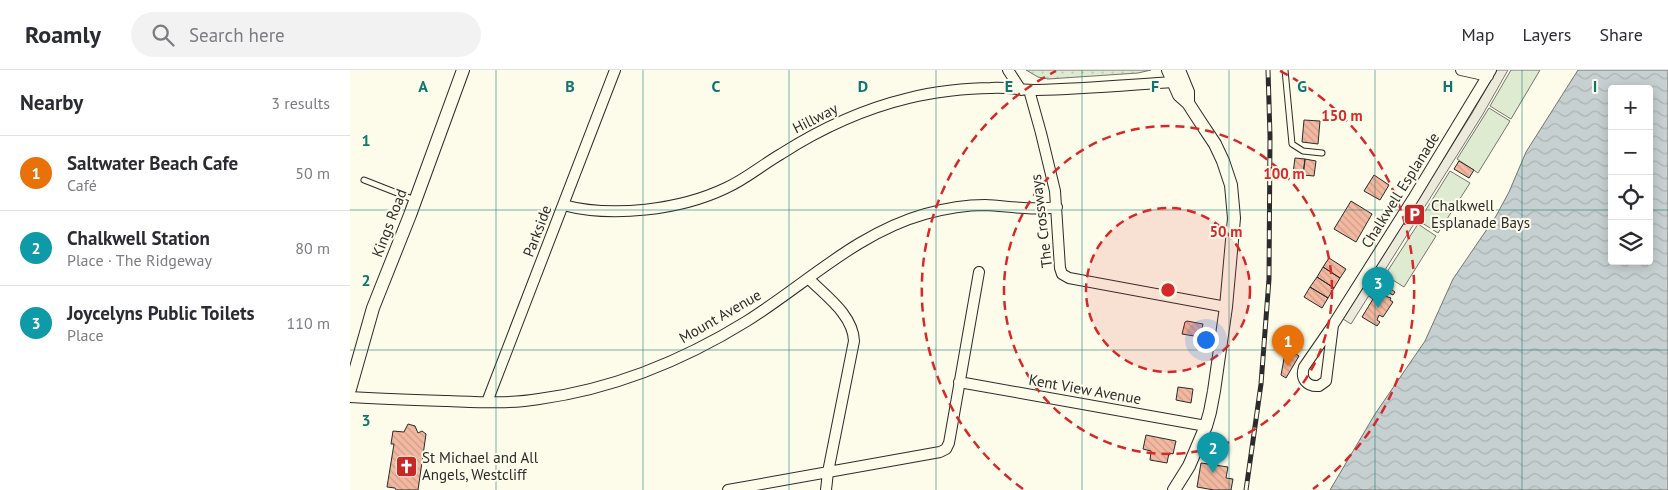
<!DOCTYPE html>
<meta charset="utf-8">
<style>
body{margin:0;font-family:"PT Sans",sans-serif;background:#f2f2f3;color:#2b2b33}
.controls{position:absolute;right:15px;top:15px;display:grid;overflow:hidden;border-radius:5px;box-shadow:0 2px 12px #0003}
.controls button{width:45px;height:45px;display:grid;place-items:center;padding:0;border:0;border-bottom:1px solid #e1e1e2;background:#fff;color:#2b2b33;font:25px sans-serif}
.you{position:absolute;left:855px;top:269px;width:18px;height:18px;margin:-12px;border:4px solid #fff;border-radius:50%;background:#1a73e8;box-shadow:0 0 0 8px #1a73e833}
.badge{display:grid;place-items:center;width:32px;height:32px;border-radius:50%;background:#c62828;color:#fff;font-size:16px;font-weight:700}
.pin{position:absolute;translate:-50% -41px;filter:drop-shadow(0 1px 2px #0008)}
.pin::after{content:'';position:absolute;top:26px;width:18px;height:15px;background:inherit;clip-path:polygon(0 0,100% 0,50% 100%)}
.list{margin:0;padding:0;list-style:none}
h2{display:flex;justify-content:space-between;align-items:center;height:65px;margin:0;padding:0 20px;font-size:21px}
h2 small{font-size:16px;font-weight:400;color:#7c7c81}
.list li{display:grid;grid-template-columns:32px 1fr auto;gap:15px;align-items:center;box-sizing:border-box;height:75px;padding:0 20px;border-top:1px solid #e1e1e2}
.list b{display:block;font-size:19px;white-space:nowrap}
.list p{margin:0;font-size:16px;white-space:nowrap;color:#7c7c81}
.list em{font-size:16px;font-style:normal;color:#7c7c81}
.icon{flex:none;width:28px;height:28px;fill:none;stroke:currentColor;stroke-width:2;stroke-linecap:round;stroke-linejoin:round}
.map{position:relative;flex:none;width:1318px;height:420px;overflow:hidden}
header{display:flex;align-items:center;gap:30px;box-sizing:border-box;height:70px;padding:0 25px;background:#fff;border-bottom:1px solid #e1e1e2}
header strong{font-size:24px}
nav{display:flex;gap:28px;margin-inline-start:auto;font-size:18px}
.search{width:350px;height:45px;background:#f2f2f3;display:flex;align-items:center;gap:12px;box-sizing:border-box;padding:0 18px;border-radius:28px;color:#7c7c81;font-size:19px}
main{display:flex}
aside{flex:1;background:#fff}
.map>svg:first-child{display:block}
</style>
<header>
<strong>Roamly</strong>
<div class="search"><svg class="icon" aria-label="search" viewBox="0 0 24 24"><circle cx="10" cy="10" r="6"/><path d="M15 15l6 6"/></svg>Search here</div>
<nav><a>Map</a><a>Layers</a><a>Share</a></nav>
</header>
<main>
<aside>
<h2>Nearby<small>3 results</small></h2>
<ul class="list">
<li><span class="badge" style="background:#e8710a">1</span><div><b>Saltwater Beach Cafe</b><p>Café</p></div><em>50 m</em></li>
<li><span class="badge" style="background:#0f9aa8">2</span><div><b>Chalkwell Station</b><p>Place · The Ridgeway</p></div><em>80 m</em></li>
<li><span class="badge" style="background:#0f9aa8">3</span><div><b>Joycelyns Public Toilets</b><p>Place</p></div><em>110 m</em></li>
</ul>
</aside>
<div class="map">
<svg width="1318" height="420" viewBox="0 0 1318 420">
<defs>
<pattern id="park-dots" width="8" height="8" patternUnits="userSpaceOnUse" patternTransform="scale(1.25)"><rect width="8" height="8" fill="#deebd1"/><path d="M2 2h.1M6 6h.1" fill="none" stroke="#bfcab4" stroke-width="1.8" stroke-linecap="round"/></pattern>
<pattern id="water-waves" width="16" height="10" patternUnits="userSpaceOnUse" patternTransform="scale(1.25)"><rect width="16" height="10" fill="#c7d0d0"/><path d="M0 5q4-4 8 0t8 0" fill="none" stroke="#abb3b3"/></pattern>
<pattern id="building-back-hatch" width="6" height="6" patternUnits="userSpaceOnUse" patternTransform="scale(1.25)"><rect width="6" height="6" fill="#f2b8a0"/><path d="M-1 5l2 2M0 0l6 6M5-1l2 2" fill="none" stroke="#d09e8a"/></pattern>
</defs>
<rect width="100%" height="100%" fill="#fdfbea"/>
<path fill="#deebd1" stroke="#74746e" d="M1161,0H1190L1161,49L1140,36Z
M1139,38L1160,51L1128,103L1107,89Z
M1100,101L1120,113L1088,163L1069,151Z
M1068,154L1086,166L1054,217L1035,205Z"/>
<path fill="url(#park-dots)" stroke="#74746e" d="M676,0H801L788,3L698,9L688,7Z"/>
<path fill="#eceadb" stroke="#74746e" d="M1147,0H1158L1133,44L1001,254L993,249L1121,45Z"/>
<path fill="url(#water-waves)" stroke="#74746e" fill-rule="evenodd" d="M1228,0H1318V420H980L1025,344L1075,271L1103,209L1146,146L1159,122L1176,82ZM1262,19H1299V191H1262Z"/>
<path fill="url(#building-back-hatch)" stroke="#2b2b2b" d="M954,50L970,51L968,74L952,72Z
M945,88L955,89L953,105L943,103Z
M955,89L966,91L964,106L953,105Z
M1109,91L1124,100L1119,108L1104,99Z
M1024,105L1039,115L1030,130L1014,121Z
M1001,131L1022,144L1006,172L984,159Z
M979,188L996,199L990,208L973,197Z
M973,197L990,208L984,218L967,207Z
M967,207L984,218L978,228L960,217Z
M1029,211L1045,222L1043,225L1035,221L1032,225L1041,228L1040,230L1043,232L1033,247L1029,245L1027,250L1030,252L1027,256L1012,247L1023,229L1019,226Z
M960,217L978,228L972,238L954,227Z
M837,251L853,254L850,267L832,264L835,252Z
M936,278L949,286L936,308L931,305Z
M828,317L843,319L841,333L826,330Z
M58,354L65,356L68,363L72,361L76,364L68,420H46L45,418L37,417L44,374H41L43,361L54,362Z
M796,365L826,371L823,384L819,383L817,393L800,390L801,381L793,379Z
M851,393L878,397L876,408L883,409L881,420H864L847,417Z"/>
<g fill="none" stroke-linecap="round" stroke-linejoin="round">
<defs>
<path id="service" d="M935,0L942,74L953,81L972,83
M14,110L65,130"/>
<path id="minor" d="M658,0L671,20
M1111,0L1138,6
M679,20L691,63L705,121L710,198L712,204L719,208L876,237
M213,135C262,148 330,140 376,118C396,109 412,95 431,84C470,59 513,39 559,28C582,22 617,18 641,18C656,17 672,20 687,20C732,19 777,15 823,12L830,10
M459,209C476,226 503,245 504,271L478,402L476,420
M983,255L954,297C950,309 957,317 969,316L976,311L983,255L1064,127L1141,0
M609,312L856,356
M0,327C33,329 66,330 98,331C128,332 160,334 189,329C263,319 334,290 397,251C456,214 507,163 575,144C593,139 616,135 635,135C658,136 683,141 707,137
M137,332L265,0
M378,420L590,382L596,379L599,373L629,202"/>
<path id="tertiary" d="M818,0L829,25L838,33L849,50L865,74L873,91L881,115L884,148L876,237L864,321L860,342L856,356L839,396L824,420
M829,0L838,22V33
M0,319L23,238L60,145L113,0"/>
</defs>
<use href="#service" stroke="#2b2b2b" stroke-width="7"/>
<use href="#minor" stroke="#2b2b2b" stroke-width="12"/>
<use href="#tertiary" stroke="#2b2b2b" stroke-width="14"/>
<use href="#service" stroke="#fdfbea" stroke-width="5"/>
<use href="#minor" stroke="#fdfbea" stroke-width="10"/>
<use href="#tertiary" stroke="#fdfbea" stroke-width="12"/>
<defs>
<path id="rail" d="M896,420L911,314L919,209L920,66L918,0"/>
</defs>
<use href="#rail" stroke="#2b2b2b" stroke-width="5"/>
<use href="#rail" stroke="#fdfbea" stroke-width="3" stroke-dasharray="9" stroke-linecap="butt"/>
</g>
<path fill="none" stroke="#0f766e" stroke-width="1" stroke-opacity="0.55" d="M146,0V420M293,0V420M439,0V420M586,0V420M732,0V420M879,0V420M1025,0V420M1172,0V420M0,140H1262M1299,140H1318M0,280H1318"/>
<circle cx="818" cy="220" r="82" fill="#d62828" fill-opacity=".12"/>
<g fill="none" stroke="#d62828" stroke-width="2.5" stroke-dasharray="9 6">
<circle cx="818" cy="220" r="82"/>
<circle cx="818" cy="220" r="164"/>
<path d="M673 419A246 246 0 0 1 706 1M930 1A246 246 0 0 1 963 419"/>
</g>
<defs>
<symbol id="parking-square" viewBox="-11 -11 22 22"><rect x="-9" y="-9" width="18" height="18" rx="4" fill="#c62828" stroke="#fdfbea"/><path d="M-3.5-5.5H1a3.5 3.5 0 0 1 0 7H-1V5.5H-3.5ZM-1-3.4V-.6H.8a1.4 1.4 0 0 0 0-2.8Z" fill="#fff"/></symbol>
<symbol id="church-square" viewBox="-11 -11 22 22"><rect x="-9" y="-9" width="18" height="18" rx="4" fill="#c62828" stroke="#fdfbea"/><path d="M-1.2-6h2.4v3.5h3.3v2.4h-3.3V6h-2.4V-.1h-3.3v-2.4h3.3Z" fill="#fff"/></symbol>
</defs>
<g fill-rule="evenodd">
<use href="#parking-square" x="1052" y="132" width="25" height="25"/>
<use href="#church-square" x="44" y="384" width="25" height="25"/>
</g>
<g text-anchor="middle" dominant-baseline="central" stroke-width="4" stroke-linejoin="round" paint-order="stroke">
<g font-size="15" fill="#2b2b2b" stroke="#fdfbea">
<text transform="translate(465 48) rotate(-27)">Hillway</text>
<text transform="translate(1050 120) rotate(-58)">Chalkwell Esplanade</text>
<text transform="translate(691 151) rotate(-97)">The Crossways</text>
<text transform="translate(39 153) rotate(-69)">Kings Road</text>
<text transform="translate(187 161) rotate(-69)">Parkside</text>
<text transform="translate(370 246) rotate(-30)">Mount Avenue</text>
<text transform="translate(735 319) rotate(10)">Kent View Avenue</text>
</g>
<g font-size="15" fill="#2b2b2b" stroke="#fdfbea" text-anchor="start">
<text x="1081" y="135">Chalkwell<tspan x="1081" dy="17">Esplanade Bays</tspan></text>
<text x="72" y="387">St Michael and All<tspan x="72" dy="17">Angels, Westcliff</tspan></text>
</g>
</g>
<g font-size="16" text-anchor="middle" font-weight="bold" fill="#0f766e" stroke="#fdfbea" stroke-width="4" stroke-linejoin="round" paint-order="stroke">
<text x="73" y="22">A</text>
<text x="220" y="22">B</text>
<text x="366" y="22">C</text>
<text x="513" y="22">D</text>
<text x="659" y="22">E</text>
<text x="805" y="22">F</text>
<text x="952" y="22">G</text>
<text x="1098" y="22">H</text>
<text x="1245" y="22">I</text>
<text x="16" y="76">1</text>
<text x="16" y="216">2</text>
<text x="16" y="356">3</text>
</g>
<circle cx="818" cy="220" r="8" fill="#d62828" stroke="#fdfbea" stroke-width="2.5"/>
<g font-size="15" text-anchor="middle" font-weight="bold" fill="#d62828" stroke="#fdfbea" stroke-width="4" stroke-linejoin="round" paint-order="stroke">
<text x="992" y="51">150 m</text>
<text x="934" y="109">100 m</text>
<text x="876" y="167">50 m</text>
</g>
</svg>
<div class="controls">
<button>+</button>
<button>−</button>
<button><svg class="icon" aria-label="locate" viewBox="0 0 24 24"><circle cx="12" cy="12" r="6"/><path d="M12 2v4M12 18v4M2 12h4M18 12h4"/></svg></button>
<button><svg class="icon" aria-label="layers" viewBox="0 0 24 24"><path d="M12 4l9 5-9 5-9-5zM3 14l9 5 9-5"/></svg></button>
</div>
<div class="you"></div>
<div class="pin badge" style="left:938px;top:296px;background:#e8710a">1</div>
<div class="pin badge" style="left:863px;top:403px;background:#0f9aa8">2</div>
<div class="pin badge" style="left:1028px;top:238px;background:#0f9aa8">3</div>
</div>
</main>
